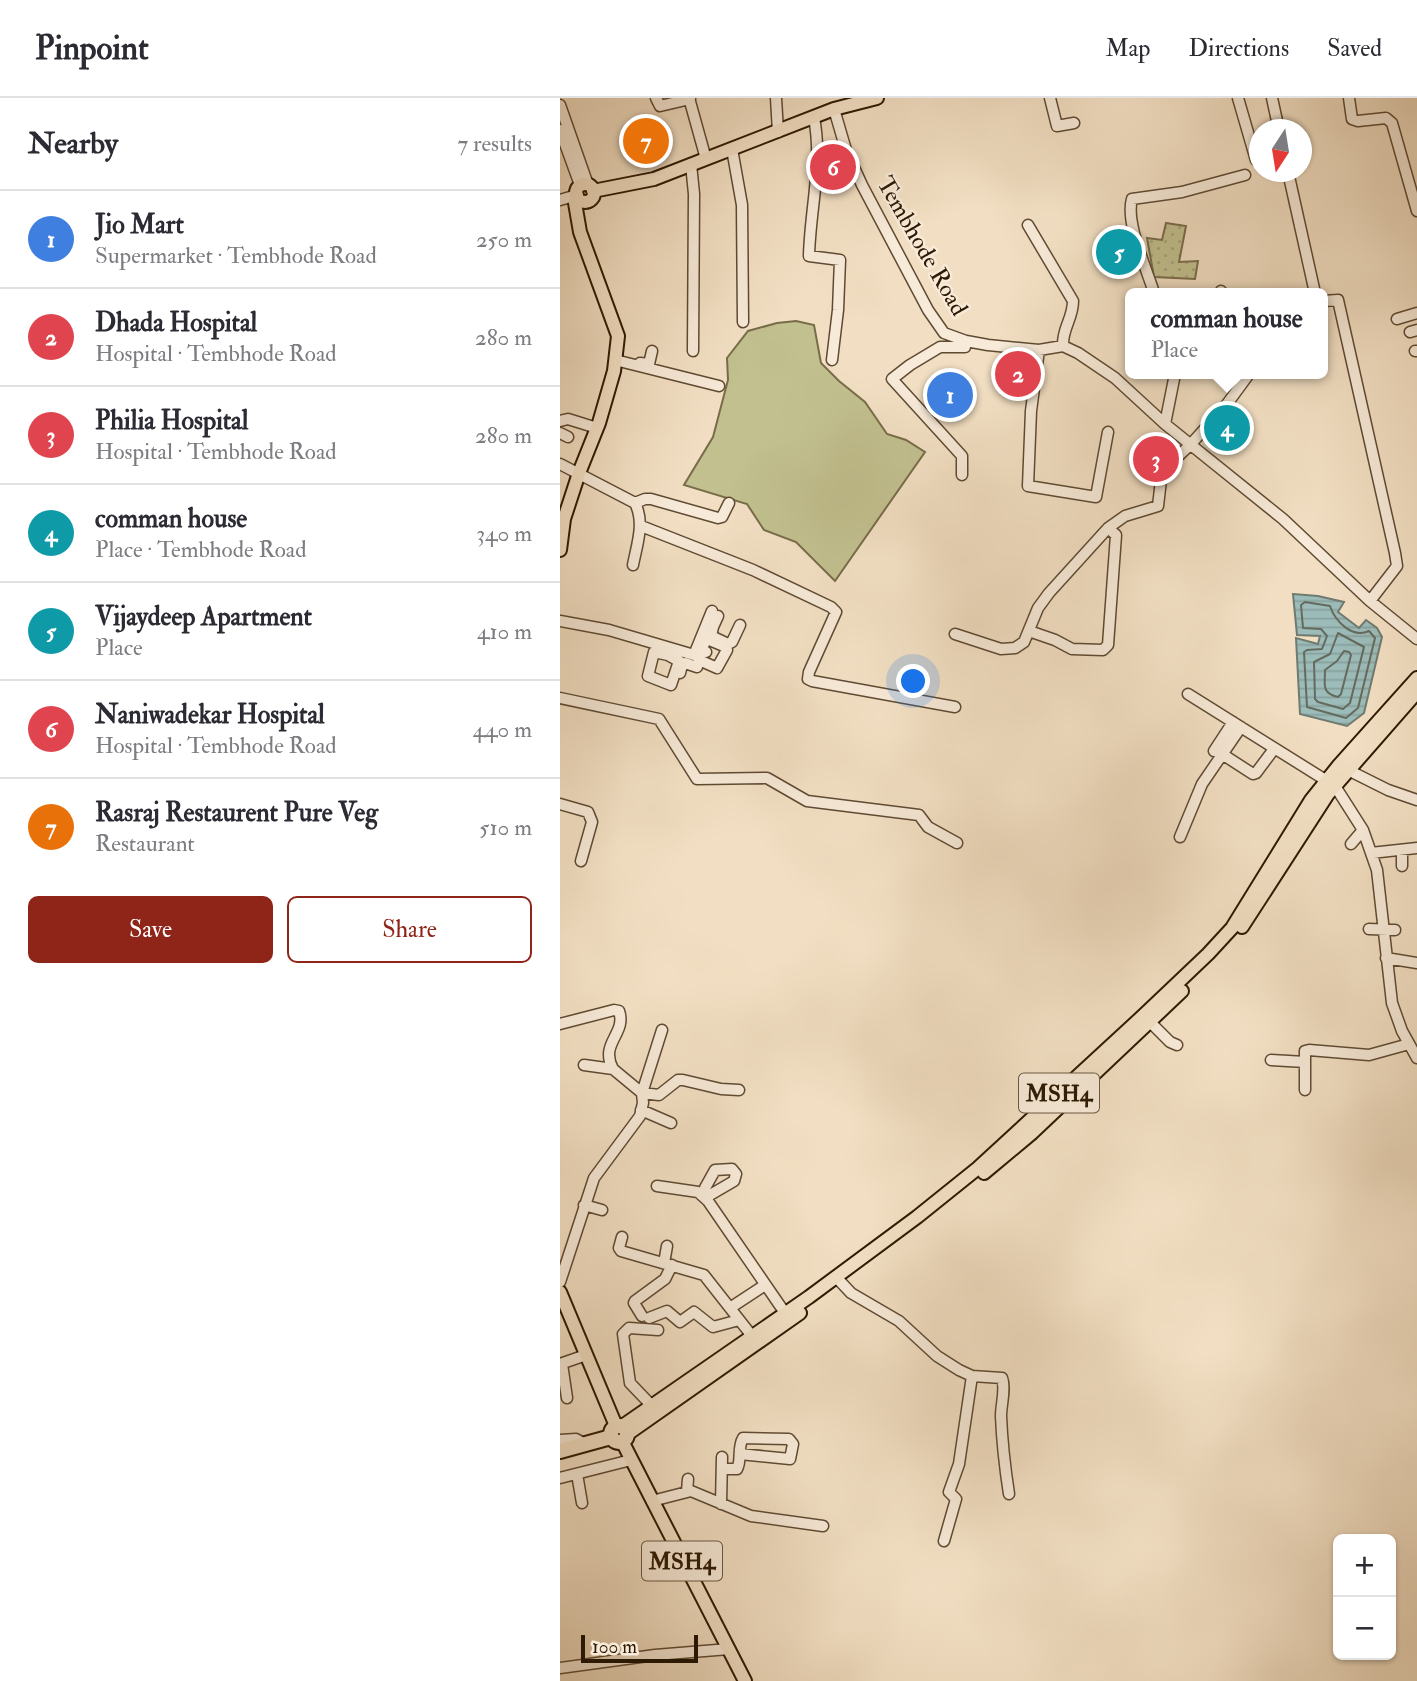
<!DOCTYPE html>
<meta charset="utf-8">
<style>
body{margin:0;font-family:"IM FELL Double Pica",serif;background:#f2f2f3;color:#2b2b33}
.controls{position:absolute;right:21px;bottom:21px;display:grid;overflow:hidden;border-radius:10px;box-shadow:0 2px 5px #0004}
.controls button{width:63px;height:63px;display:grid;place-items:center;padding:0;border:0;border-bottom:2px solid #e1e1e2;background:#fff;color:#2b2b33;font:35px sans-serif}
.compass{position:absolute;left:689px;top:21px;width:63px;height:63px;border-radius:50%;background:#fff;box-shadow:0 2px 5px #0004;rotate:192deg}
.scale{position:absolute;left:21px;bottom:18px;width:117px;box-sizing:border-box;padding-left:7px;border:4px solid #2e1903;border-top:0;font-size:19px;line-height:24px;white-space:nowrap;color:#2e1903;-webkit-text-stroke:5px #f7ead8;paint-order:stroke}
.you{position:absolute;left:354px;top:584px;width:24px;height:24px;margin:-18px;border:5px solid #fff;border-radius:50%;background:#1a73e8;box-shadow:0 0 0 10px #1a73e833}
.badge{display:grid;place-items:center;width:46px;height:46px;border-radius:50%;background:#8f2418;color:#fff;font-size:23px;font-weight:700}
.pin{position:absolute;translate:-50% -50%;border:4px solid #fff;box-shadow:0 2px 7px #0006}
.popup{position:absolute;left:565px;top:190px;width:203px;height:91px;box-sizing:border-box;display:grid;place-content:center;border-radius:10px;background:#fff;filter:drop-shadow(0 2px 5px #0005);font-size:23px;white-space:nowrap;color:#7c7c81}
.popup b{font-size:26px;color:#2b2b33}
.popup::after{content:'';position:absolute;left:50%;top:100%;margin-left:-14px;border:14px solid transparent;border-top-color:#fff}
.list{margin:0;padding:0;list-style:none}
h2{display:flex;justify-content:space-between;align-items:center;height:91px;margin:0;padding:0 28px;font-size:30px}
h2 small{font-size:23px;font-weight:400;color:#7c7c81}
.list li{display:grid;grid-template-columns:46px 1fr auto;gap:21px;align-items:center;box-sizing:border-box;height:98px;padding:0 28px;border-top:2px solid #e1e1e2}
.list b{display:block;font-size:26px;white-space:nowrap}
.list p{margin:0;font-size:23px;white-space:nowrap;color:#7c7c81}
.list em{font-size:23px;font-style:normal;color:#7c7c81}
.actions{display:flex;gap:14px;padding:21px 28px}
.actions a{flex:1;padding:16px 0;border:2px solid #8f2418;border-radius:10px;text-align:center;font-size:24px;color:#8f2418}
.actions .main{background:#8f2418;color:#fff}
.map{position:relative;flex:none;width:857px;height:1583px;overflow:hidden}
header{display:flex;align-items:center;gap:42px;box-sizing:border-box;height:98px;padding:0 35px;background:#fff;border-bottom:2px solid #e1e1e2}
header strong{font-size:33px}
nav{display:flex;gap:38px;margin-inline-start:auto;font-size:24px}
main{display:flex}
aside{flex:1;background:#fff}
.map>svg:first-child{display:block}
</style>
<header>
<strong>Pinpoint</strong>
<nav><a>Map</a><a>Directions</a><a>Saved</a></nav>
</header>
<main>
<aside>
<h2>Nearby<small>7 results</small></h2>
<ul class="list">
<li><span class="badge" style="background:#3f7fe0">1</span><div><b>Jio Mart</b><p>Supermarket · Tembhode Road</p></div><em>250 m</em></li>
<li><span class="badge" style="background:#e0444e">2</span><div><b>Dhada Hospital</b><p>Hospital · Tembhode Road</p></div><em>280 m</em></li>
<li><span class="badge" style="background:#e0444e">3</span><div><b>Philia Hospital</b><p>Hospital · Tembhode Road</p></div><em>280 m</em></li>
<li><span class="badge" style="background:#0f9aa8">4</span><div><b>comman house</b><p>Place · Tembhode Road</p></div><em>340 m</em></li>
<li><span class="badge" style="background:#0f9aa8">5</span><div><b>Vijaydeep Apartment</b><p>Place</p></div><em>410 m</em></li>
<li><span class="badge" style="background:#e0444e">6</span><div><b>Naniwadekar Hospital</b><p>Hospital · Tembhode Road</p></div><em>440 m</em></li>
<li><span class="badge" style="background:#e8710a">7</span><div><b>Rasraj Restaurent Pure Veg</b><p>Restaurant</p></div><em>510 m</em></li>
</ul>
<div class="actions"><a class="main">Save</a><a>Share</a></div>
</aside>
<div class="map">
<svg width="857" height="1583" viewBox="0 0 857 1583">
<defs>
<pattern id="park-dots" width="8" height="8" patternUnits="userSpaceOnUse" patternTransform="scale(1.75)"><rect width="8" height="8" fill="#c2c08f"/><path d="M2 2h.1M6 6h.1" fill="none" stroke="#a7a47a" stroke-width="1.8" stroke-linecap="round"/></pattern>
<pattern id="water-rules" width="6" height="5" patternUnits="userSpaceOnUse" patternTransform="scale(1.75)"><rect width="6" height="5" fill="#9cbcb9"/><path d="M0 2.5h6" fill="none" stroke="#87a19d"/></pattern>
</defs>
<rect width="100%" height="100%" fill="#f2dfc3"/>
<filter id="stains"><feTurbulence type="fractalNoise" baseFrequency=".00286" numOctaves="4"/><feColorMatrix values="0 0 0 0 .2 0 0 0 0 .09 0 0 0 0 .02 0 0 0 .5 -.17"/></filter>
<radialGradient id="worn" r=".72"><stop offset=".6" stop-color="#630" stop-opacity="0"/><stop offset="1" stop-color="#630" stop-opacity=".3"/></radialGradient>
<path fill="#c2c08f" stroke="#786c49" stroke-width="2" d="M236,223L254,227L261,265L279,283L305,304L327,336L346,342L365,354L275,483L236,444L204,432L187,406L124,387L153,339L168,282L167,260L188,233L217,225Z"/>
<path fill="url(#park-dots)" stroke="#786c49" stroke-width="2" d="M606,125L626,128L619,164L638,163L635,181L594,179L587,140L602,142Z"/>
<path fill="url(#water-rules)" stroke="#707b70" stroke-width="2" d="M733,496L758,498L784,504L778,514L799,530L806,522L817,530L822,539L804,615L787,628L740,616L736,540L758,546L760,538L737,537Z"/>
<g fill="none" stroke-linecap="round" stroke-linejoin="round">
<path stroke="#656a5e" stroke-width="2" d="M745,504L770,508C775,523 792,541 809,533L815,540L798,610L786,620L747,609L744,554L747,552L762,551L767,538L761,531L743,530L741,507Z
M778,535L804,549L790,605L783,611L758,604L755,601L754,564L770,556Z
M784,553L789,554L791,557L781,596L778,599C761,595 765,587 765,572L777,563Z"/>
<defs>
<path id="minor" d="M96,0L100,8L130,1
M129,0L146,61
M216,0L218,34
M490,0L497,28L514,25
M678,0L696,62
M712,0L719,32
M789,0L792,21L798,23L826,20L832,25L857,113
M0,7L28,87
M274,11L286,52L302,87L368,212L384,235L406,243L428,247L479,252L503,248L518,255L555,280L605,326L723,421L810,503L857,541
M254,20C263,65 250,112 249,158L280,162L278,212L272,262
M0,32L20,87
M172,51L182,107L183,224
M131,66L134,96L133,253
M728,74L755,195
M0,102L17,97
M468,127L513,203C513,221 502,230 503,248
M594,195C587,171 565,125 572,101L622,94L685,77
M660,195L661,193
M763,203L778,202L835,455L837,468L810,503
M837,221L857,215
M850,234L857,232
M479,252L471,313L468,388L536,399L548,334
M855,253H857
M55,262L159,288
M80,265L89,266L92,253
M0,323L8,321L37,330
M605,326L615,276
M0,335L8,339
M0,366L75,405C85,425 77,446 73,467
M402,377V358L332,281L350,267L380,249H405L406,243
M75,405L85,401H91L158,420L162,419L169,405
M81,428L193,472L271,509L276,514L249,574L248,581L252,583L395,609
M0,523L49,532L134,557L152,513
M147,527L153,529L158,518
M153,529L151,538L168,546L172,544L180,527
M469,533L495,542L512,551L543,552L548,547L556,437L548,430
M395,536L441,551L455,550L464,544L478,510L489,495L548,430L565,418L598,408L601,382L609,367L631,346L667,306L689,276
M142,549L147,541L166,549L167,552L157,570L139,562L141,552L146,554
M108,557L119,563L111,587L88,578L94,554L108,557L110,550
M120,575L122,567L125,565L137,569
M628,596L775,688L803,732L817,772L832,905L842,933L857,960
M0,600L99,621L137,681L207,680L247,703L359,717L368,729L397,745
M654,653L673,624
M662,656L693,676L696,675L714,651
M788,672L828,692L857,702
M0,706L28,714L32,724L21,763
M620,739L642,686L681,629
M791,746L803,732
M842,752V768
M811,755L857,750
M809,831L835,832
M826,860L857,865
M590,924L610,944L617,947
M0,926L54,912L59,913C67,936 39,945 53,971L82,995L83,1005L80,1018L34,1080L0,1184
M102,932L82,995L99,997L118,982H123L161,991L179,992
M711,962L745,964
M24,967L53,971
M745,992V953L749,952L809,957L849,946
M81,1012L111,1025
M97,1088L138,1094L148,1103L225,1215
M142,1097L146,1094L145,1090L155,1072L172,1071L176,1076L174,1083L150,1097L146,1094
M24,1107L42,1112
M62,1139L59,1150L61,1153L144,1177L192,1238
M104,1165L107,1148
M276,1179L291,1195L339,1223L377,1258L399,1272L412,1278L442,1280C446,1291 441,1306 441,1318C442,1344 445,1370 449,1396
M170,1210L205,1187
M82,1218L74,1205L75,1203L105,1181L112,1167
M89,1220L107,1213L120,1224L134,1214L153,1229L179,1222
M0,1266L26,1257
M2,1266L7,1300
M92,1308L70,1285L63,1236L69,1230L98,1232
M0,1342L16,1341L25,1346
M162,1371H177C182,1362 177,1350 183,1340L229,1341L233,1346L230,1361L180,1356
M17,1376L22,1405
M0,1380L71,1362
M127,1393L128,1381
M92,1403L131,1393L191,1418L263,1428
M161,1406L162,1359
M384,1443L396,1401L389,1394L399,1366L412,1278
M0,1570L95,1557L169,1551"/>
<path id="major" d="M16 95a9 9 0 1 1 18 0a9 9 0 1 1-18 0Z
M33,93L94,81L274,11L317,0
M0,452L4,421L19,375L39,325L54,273L58,238L20,134L15,105L17,97
M682,829L768,696L857,594
M424,1075L472,1035L622,893
M0,1194L56,1328
M61,1329L249,1199L357,1119L418,1070L585,916L648,856L672,830L751,702L779,667L857,580
M66,1337L240,1215
M62,1343L185,1583"/>
<path id="highway" d="M51 1336a8 8 0 1 1 16 0a8 8 0 1 1-16 0Z
M0,1353L51,1339"/>
</defs>
<use href="#minor" stroke="#5f4a33" stroke-width="13"/>
<use href="#major" stroke="#2e1903" stroke-width="16"/>
<use href="#highway" stroke="#2e1903" stroke-width="18"/>
<use href="#minor" stroke="#f7ead8" stroke-width="10"/>
<use href="#major" stroke="#f2dfc3" stroke-width="12"/>
<use href="#highway" stroke="#f2dfc3" stroke-width="14"/>
</g>
<g text-anchor="middle" dominant-baseline="central" stroke-width="5" stroke-linejoin="round" paint-order="stroke">
<g fill="#f7ead8" stroke="#6a5843" stroke-width="2">
<rect x="459" y="975.5" width="80" height="39" rx="5"/>
<rect x="82" y="1443.5" width="80" height="39" rx="5"/>
</g>
<g font-size="23" font-weight="bold" fill="#2e1903">
<text x="499" y="995">MSH4</text>
<text x="122" y="1463">MSH4</text>
</g>
<g font-size="24" fill="#2e1903" stroke="#f7ead8">
<text transform="translate(362 148) rotate(60)">Tembhode Road</text>
</g>
</g>
<rect width="100%" height="100%" filter="url(#stains)"/>
<rect width="100%" height="100%" fill="url(#worn)"/>
</svg>
<div class="controls">
<button>+</button>
<button>−</button>
</div>
<svg class="compass" viewBox="-18 -18 36 36"><path d="M0-13l5 13h-10z" fill="#e53935"/><path d="M0 13l5-13h-10z" fill="#7c7c81"/></svg>
<div class="scale">100 m</div>
<div class="you"></div>
<div class="pin badge" style="left:390px;top:297px;background:#3f7fe0">1</div>
<div class="pin badge" style="left:458px;top:276px;background:#e0444e">2</div>
<div class="pin badge" style="left:596px;top:361px;background:#e0444e">3</div>
<div class="pin badge" style="left:667px;top:330px;background:#0f9aa8">4</div>
<div class="popup"><b>comman house</b>Place</div>
<div class="pin badge" style="left:559px;top:154px;background:#0f9aa8">5</div>
<div class="pin badge" style="left:273px;top:69px;background:#e0444e">6</div>
<div class="pin badge" style="left:86px;top:43px;background:#e8710a">7</div>
</div>
</main>
